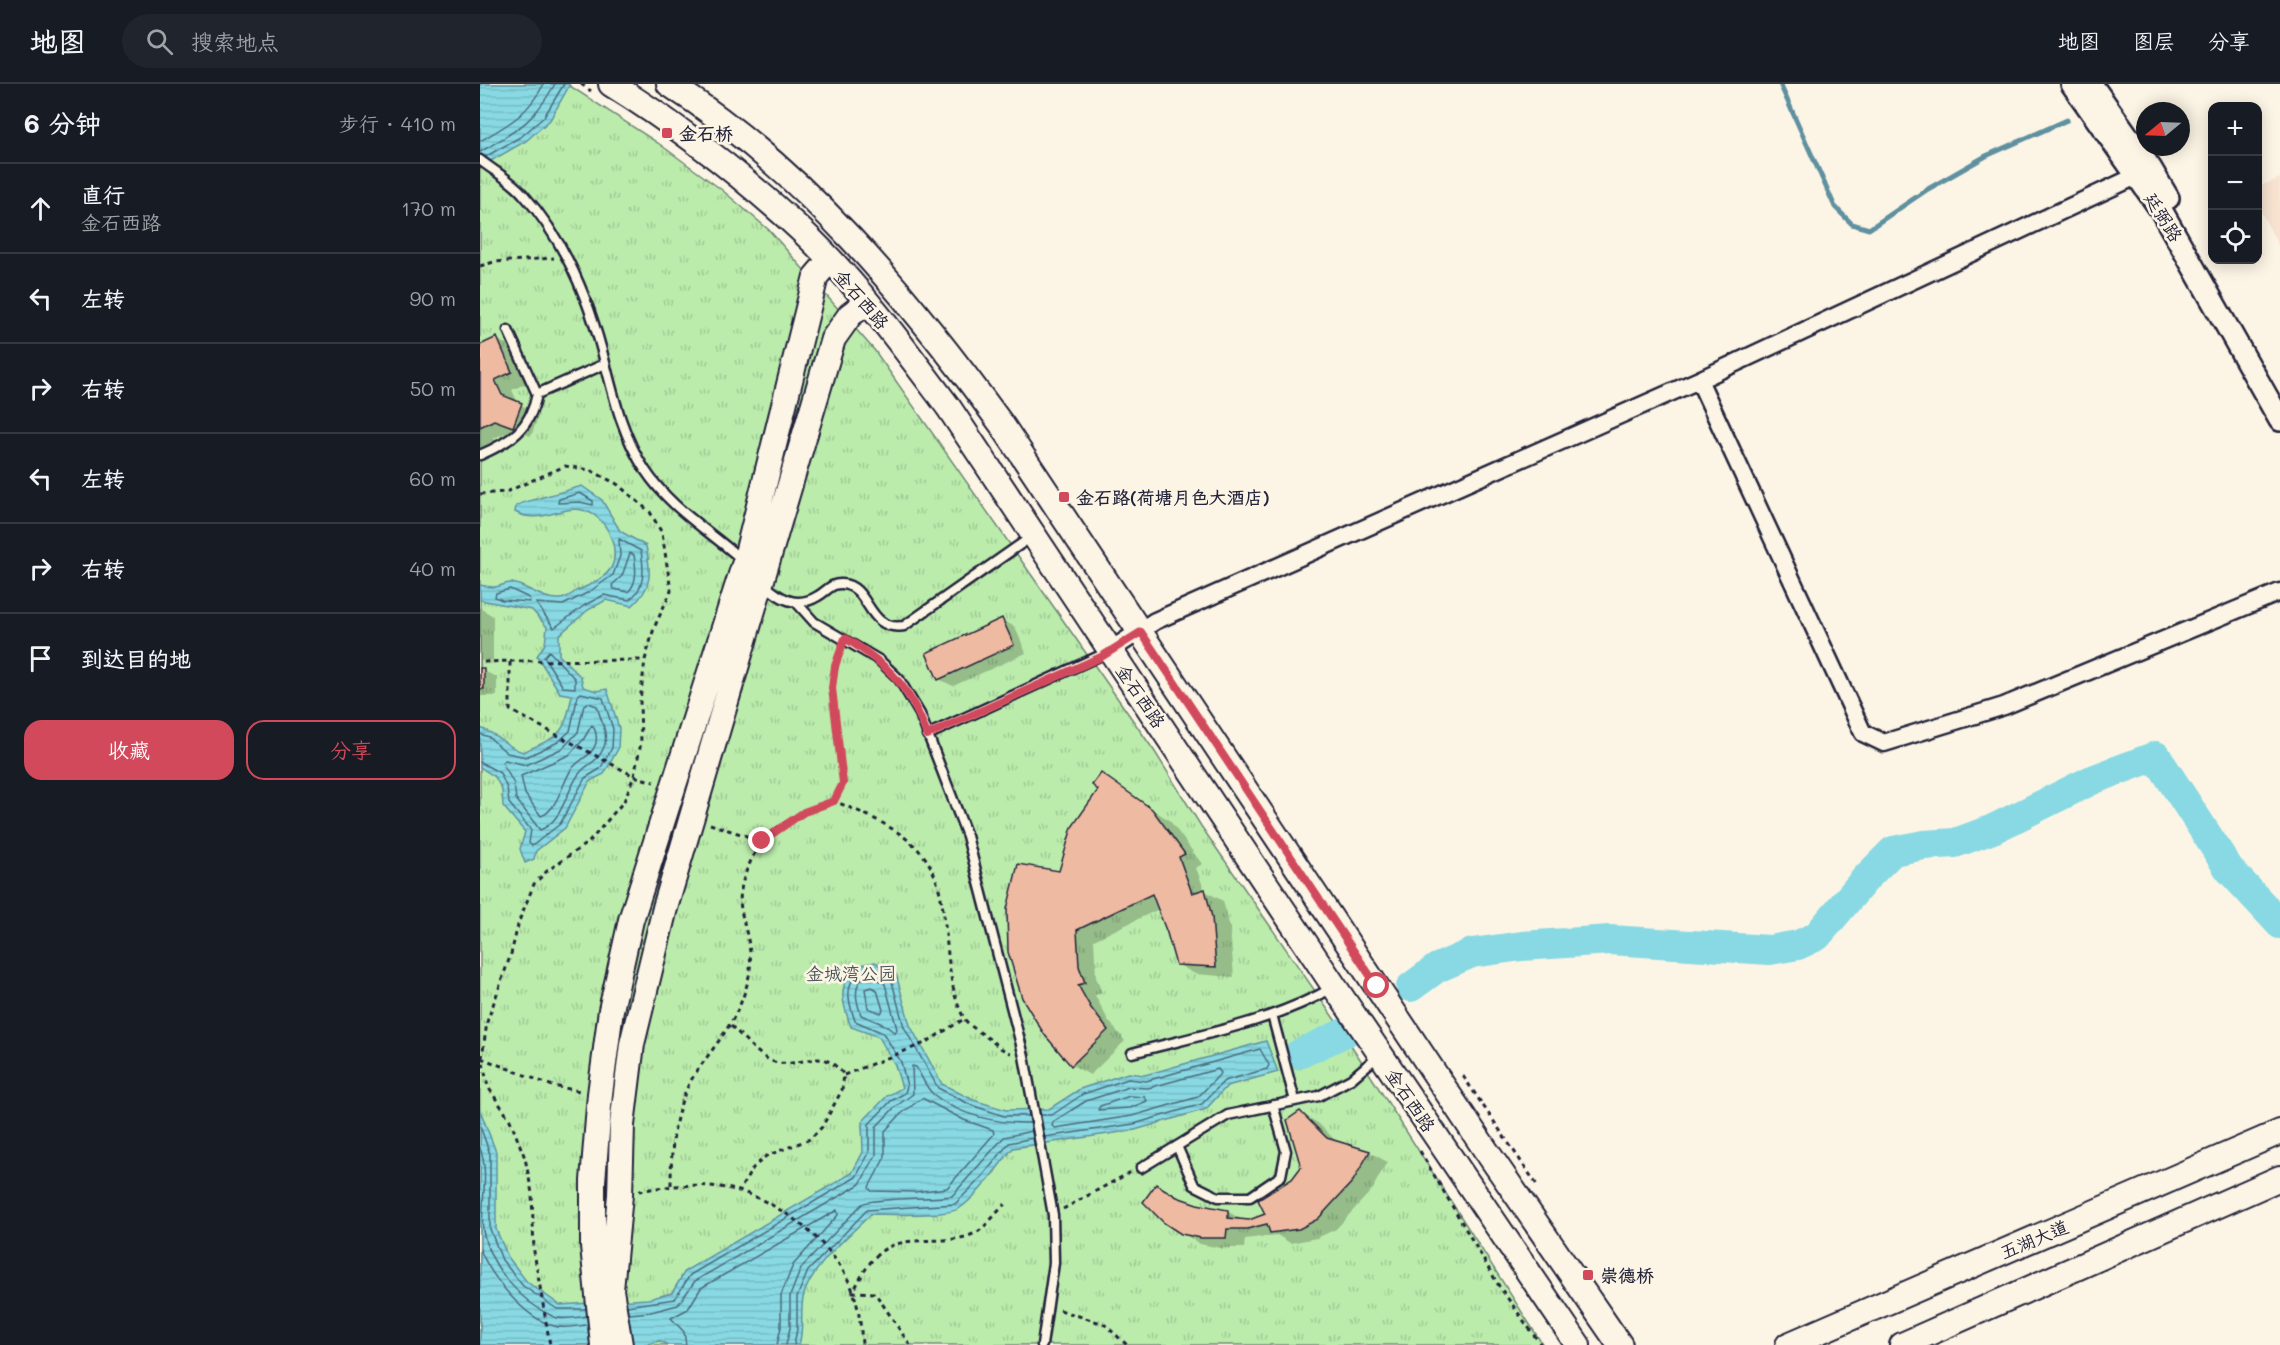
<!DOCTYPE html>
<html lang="zh">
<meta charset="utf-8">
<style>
body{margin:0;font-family:Mali,"LXGW WenKai TC",sans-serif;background:#20242c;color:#f1f3f6}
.controls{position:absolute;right:18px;top:18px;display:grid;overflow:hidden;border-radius:12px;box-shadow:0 3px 15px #0003}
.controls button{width:54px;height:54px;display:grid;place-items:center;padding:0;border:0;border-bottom:2px solid #363941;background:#171b24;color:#f1f3f6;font:30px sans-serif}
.compass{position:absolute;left:1656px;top:18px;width:54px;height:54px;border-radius:50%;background:#171b24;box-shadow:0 3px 15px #0003;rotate:251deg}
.stop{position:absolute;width:18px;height:18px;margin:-14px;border:4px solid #d1495b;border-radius:50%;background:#fff}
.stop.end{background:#d1495b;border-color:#fff;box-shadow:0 2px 6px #0008}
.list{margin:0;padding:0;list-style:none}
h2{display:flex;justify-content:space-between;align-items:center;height:78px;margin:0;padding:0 24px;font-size:26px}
h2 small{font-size:20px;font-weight:400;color:#9ea1a6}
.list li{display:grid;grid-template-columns:39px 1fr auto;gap:18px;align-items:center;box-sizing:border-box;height:90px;padding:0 24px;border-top:2px solid #363941}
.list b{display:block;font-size:22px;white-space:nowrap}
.list p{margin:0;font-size:20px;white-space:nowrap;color:#9ea1a6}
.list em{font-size:20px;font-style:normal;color:#9ea1a6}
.actions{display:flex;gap:12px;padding:18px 24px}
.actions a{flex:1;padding:14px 0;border:2px solid #d1495b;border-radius:18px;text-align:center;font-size:21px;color:#d1495b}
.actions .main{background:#d1495b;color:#fff}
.icon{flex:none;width:33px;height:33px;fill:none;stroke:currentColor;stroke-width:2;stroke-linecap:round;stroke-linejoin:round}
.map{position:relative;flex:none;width:1800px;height:1261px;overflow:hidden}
header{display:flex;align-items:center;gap:36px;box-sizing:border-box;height:84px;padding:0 30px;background:#171b24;border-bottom:2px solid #363941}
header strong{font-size:28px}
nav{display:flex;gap:33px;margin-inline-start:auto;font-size:21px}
.search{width:420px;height:54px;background:#20242c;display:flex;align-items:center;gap:15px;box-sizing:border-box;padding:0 21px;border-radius:33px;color:#9ea1a6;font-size:22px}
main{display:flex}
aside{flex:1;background:#171b24}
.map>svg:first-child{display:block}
</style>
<header>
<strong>地图</strong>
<div class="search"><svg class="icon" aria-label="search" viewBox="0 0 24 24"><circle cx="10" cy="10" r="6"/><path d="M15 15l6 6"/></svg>搜索地点</div>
<nav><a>地图</a><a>图层</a><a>分享</a></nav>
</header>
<main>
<aside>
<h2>6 分钟<small>步行 · 410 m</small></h2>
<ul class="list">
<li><svg class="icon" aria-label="ahead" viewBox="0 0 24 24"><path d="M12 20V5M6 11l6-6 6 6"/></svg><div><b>直行</b><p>金石西路</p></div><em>170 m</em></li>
<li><svg class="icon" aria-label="left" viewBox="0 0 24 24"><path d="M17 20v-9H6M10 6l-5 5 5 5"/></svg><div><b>左转</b></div><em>90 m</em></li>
<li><svg class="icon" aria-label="right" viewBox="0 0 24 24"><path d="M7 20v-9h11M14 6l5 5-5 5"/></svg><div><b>右转</b></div><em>50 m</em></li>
<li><svg class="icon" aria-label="left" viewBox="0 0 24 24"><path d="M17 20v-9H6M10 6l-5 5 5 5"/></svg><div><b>左转</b></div><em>60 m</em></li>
<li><svg class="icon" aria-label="right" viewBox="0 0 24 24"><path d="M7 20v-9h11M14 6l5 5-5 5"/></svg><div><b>右转</b></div><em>40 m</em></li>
<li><svg class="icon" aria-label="arrive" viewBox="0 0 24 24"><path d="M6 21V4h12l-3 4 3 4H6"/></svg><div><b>到达目的地</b></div></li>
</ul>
<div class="actions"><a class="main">收藏</a><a>分享</a></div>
</aside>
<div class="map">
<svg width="1800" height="1261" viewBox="0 0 1800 1261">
<defs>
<pattern id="grass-tufts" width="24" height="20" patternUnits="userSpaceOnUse" patternTransform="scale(1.5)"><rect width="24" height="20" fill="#bbecac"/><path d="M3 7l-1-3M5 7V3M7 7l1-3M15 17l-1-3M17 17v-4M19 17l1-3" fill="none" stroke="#a0ca95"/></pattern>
<pattern id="water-rules" width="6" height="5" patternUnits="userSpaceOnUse" patternTransform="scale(1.5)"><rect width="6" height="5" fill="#88d9e3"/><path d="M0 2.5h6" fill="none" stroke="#75bac4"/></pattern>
</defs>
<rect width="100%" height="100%" fill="#fcf5e5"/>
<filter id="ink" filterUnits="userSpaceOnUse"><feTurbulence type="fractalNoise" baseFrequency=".0167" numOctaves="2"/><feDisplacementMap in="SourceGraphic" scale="12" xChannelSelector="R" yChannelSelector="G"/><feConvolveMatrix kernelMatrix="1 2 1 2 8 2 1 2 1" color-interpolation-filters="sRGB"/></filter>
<g filter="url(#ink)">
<path fill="#f8e3d1" d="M1800,94V165L1778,122V103Z"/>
<path fill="url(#grass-tufts)" stroke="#6e8774" stroke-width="1.5" d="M0,0H87L178,59L242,106L289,146L395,267L675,668L721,742L855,936L1063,1261H0Z"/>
<path fill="url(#water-rules)" stroke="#5f90a0" stroke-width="1.5" d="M0,0H89V2L70,36L46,57L0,83Z
M102,402L122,416L140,447L166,462C171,488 173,504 152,522L126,516L108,526L79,551V571L101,593L103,603L117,607L127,605L139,644L138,665L124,690L110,697L85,744L56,767L54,775L45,779L40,765L45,748L23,722L22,706L15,693L0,683V644C17,649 26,663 43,668C81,651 84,652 92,611L80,609L57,572L65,560L67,543L52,526L0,516V501C4,502 9,503 14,503C20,503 26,498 32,499C48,502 62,516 80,515C85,515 92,510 96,507C106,503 125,494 131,484C140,467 129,441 114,431C87,413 64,444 35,428L36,422L42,419Z
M395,878L416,890L430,941L462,1000L493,1016L526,1026L569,1025L600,1005L648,989L665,991L786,957L798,988L747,1002L726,1025L655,1046L533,1064C517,1083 501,1109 480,1124C467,1133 408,1130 391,1130C370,1151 329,1184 323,1214C320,1230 324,1245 319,1261H188L180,1257L161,1261H0V1026L16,1068V1145L28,1173L47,1198L80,1221L168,1215L192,1209L205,1187L372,1089L383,1068L382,1038L407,1012L422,1004L415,981L399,953L371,943C362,918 358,907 372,883Z"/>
<path fill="#0003" d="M17,255L34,265L49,298L32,306L38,319L59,331L51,352L33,346L14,354L20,369L0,378V262Z
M0,524L13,532V576H1V586L17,593V612H0Z
M522,536L535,543L546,569L473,602L459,595Z
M622,691L690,737L722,780L716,784L725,807L743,817L750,844L754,893L715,890L697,880L679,825L614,856L616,893L622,909L615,911L628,936L645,957L610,991L592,981L565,950L580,789L620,706Z
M820,1029L838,1039L858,1059L890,1068L907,1078L891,1107L856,1145L837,1154L810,1159L797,1151L765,1155L764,1164H740L720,1160L702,1149L699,1115L747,1127L764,1137L787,1131L823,1083Z"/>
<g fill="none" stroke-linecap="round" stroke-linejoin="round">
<path stroke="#4b6b7e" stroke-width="1.5" d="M0,57C31,39 46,32 64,0
M0,68C39,45 52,40 75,0
M5,73L42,52L64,33L84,0
M100,409L113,417V421L100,418L78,419L79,415Z
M139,455L161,467C164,485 166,504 149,516L124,511L105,521L74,544L56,519L83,521L109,508L133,491L140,472Z
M150,469L154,471C156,483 158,499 148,508L134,505L132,501L142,492Z
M30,505L49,514L50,518L22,516L15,513L16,509Z
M69,567L95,595V604L83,603L64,573Z
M108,619L117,622C120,635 129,649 124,663C117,680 107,679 99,690C86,707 83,737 60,746L36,715L34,700L22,678L25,676L46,681L83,664L98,648L104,621Z
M112,641C116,646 117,652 116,659C112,673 98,675 91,686C83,698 76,728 61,732L45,710L41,692L89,671L103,656Z
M0,650L9,653L27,669L46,673L78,658L90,647L98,611L101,609L123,614L133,645L132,664L120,685L105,694L80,740L52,762L49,759L51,746L29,719L27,704L20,689L0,678
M393,893L405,900L417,945L415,949L405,941L381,931C377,919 373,907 381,895Z
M392,903L397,906L403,926L401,929L388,924L385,905Z
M738,985L741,989L718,1013L652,1032L575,1044L572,1042L573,1038L606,1017L649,1003L668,1004Z
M650,1012L665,1013L667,1017L650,1024L618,1026L620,1022Z
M442,1014L484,1036L513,1046L514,1050L467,1104L435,1108L391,1107L389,1103L405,1073V1047L421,1030Z
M561,1031H572L603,1010L648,995L666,997L780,965L789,981L787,985L744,997L722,1020L654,1040L564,1053
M0,1042L10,1070V1145L22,1176L43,1202L77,1225H106
M0,1064C10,1091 0,1119 3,1147C9,1182 42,1219 74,1233C83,1237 97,1233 107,1232
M0,1165C11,1193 44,1234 74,1242C84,1245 97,1242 107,1241
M147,1222L195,1215L210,1191L376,1093L389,1069V1040L411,1017L425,1009L427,1002L421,978L403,949L375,937C369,919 364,904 377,889L394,885L411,894L424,943L458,1004L491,1021L524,1032H549
M149,1230L171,1228L198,1221L215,1197L380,1100L396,1071V1043L415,1023L433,1010L432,982L436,983C441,991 446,1004 453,1010C479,1032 519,1040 551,1039
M206,1261L204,1248L191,1234L208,1225L221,1204L357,1126L358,1131L313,1181L301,1211V1243L297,1261
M306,1261L310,1244V1212L321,1184L382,1120C390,1114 454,1115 472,1112L524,1053L552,1047
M314,1261L317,1245V1213L328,1187L387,1126L475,1120L502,1093L529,1059L553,1054"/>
<path stroke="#5f90a0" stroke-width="5" d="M1300,0L1355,123L1372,140L1389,145L1448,105L1506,72L1587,36"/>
<path stroke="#88d9e3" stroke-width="30" d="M931,903L957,884L992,869L1042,862L1130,856L1290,866L1318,861L1337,852L1386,794L1413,767L1444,761L1475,759L1513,745L1612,696L1676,672L1749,785L1800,840
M819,970L866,948"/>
</g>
<path fill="#eebaa1" stroke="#22223b" stroke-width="1.5" d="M17,253L32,288L15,296L22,311L42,319L33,343L14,336L0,343V261Z
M522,534L534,561L458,596L446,569Z
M0,584H4V605H0Z
M621,689L672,725L705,770L699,773L712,809L725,805L732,833L736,883L696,881L687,849L672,810L597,846L599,882L605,899L598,901L611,924L628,946L591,982L564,950L542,914L528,868L527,825L538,780L579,787L592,743L618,706L612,701Z
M820,1027L847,1054L890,1067L873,1097L838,1135L819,1145L790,1149L787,1140L767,1145H747L746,1154H721L701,1150L684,1139L663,1118L676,1100L697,1113L717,1120L748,1126V1134L769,1136L785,1130L778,1116L812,1095L821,1083L807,1036Z"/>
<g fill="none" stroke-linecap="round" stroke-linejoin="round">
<defs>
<path id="service" d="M0,76C14,87 32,97 43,110C82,153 107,211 122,267C133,309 141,349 165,386C190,424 227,445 261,475
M28,246L57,310L125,280
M0,371C32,357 50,345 57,310
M284,500C300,515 317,525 338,512C347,507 351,499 362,500C391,502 386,548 424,542L551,453
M317,519L334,538L399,576L419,595L440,630L487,752L544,972L573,1131L574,1179L562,1261
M447,651L628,568
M792,931L815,1017
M652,969C720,951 793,938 854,903
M697,1062L714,1101L738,1113H770L801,1092L806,1067L793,1021
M661,1084L748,1031L839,1012L871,995L898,972"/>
<path id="minor" d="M1219,296L1383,649L1404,659L1524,622L1800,508
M631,566L675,537L1219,296L1667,87"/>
<path id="tertiary" d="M1592,0L1681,126L1800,336
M1611,0L1671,85L1688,114"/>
<path id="secondary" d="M131,0C200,43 263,92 323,148C378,200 424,264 469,324L854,902L1098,1261
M189,0C324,86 428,212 522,341L1005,1065L1140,1261
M123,1261L113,1162V1097L120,1010L131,926L151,836L265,478L336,192L349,177
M140,1261L131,1206L140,1111L142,1041L152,960L185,824L353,255L370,231L386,219
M1308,1261L1800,1048
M1422,1261L1800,1094"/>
</defs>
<use href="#service" stroke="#22223b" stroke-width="13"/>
<use href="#minor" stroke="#22223b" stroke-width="21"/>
<use href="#tertiary" stroke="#22223b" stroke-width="26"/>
<use href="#secondary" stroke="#22223b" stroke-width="28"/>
<path stroke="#22223b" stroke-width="3" stroke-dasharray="4.5 4.5" stroke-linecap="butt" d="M101,0L111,7
M0,182L14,178L74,174
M0,410L26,408L85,382L110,386L137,400L170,428L182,449L191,507L174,544L165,576L160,617L161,659L154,692L144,717L110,757L67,787L54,800L39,837L31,870L7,938L2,974L8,1003L30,1036L45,1074L52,1109L54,1168L70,1261
M30,577L165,576
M4,578L30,577V626L154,692L174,698
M354,717L363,698L352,604L360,567
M230,740L282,757
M251,942C264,953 281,977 299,979C327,982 342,962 364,991L362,1006L342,1043L330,1055L286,1072L273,1084L259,1107
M1,974L73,1002L100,1007
M364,991L445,959L484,935
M983,992L1057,1101
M940,1067L1019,1202L1061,1261
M191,1101C191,1063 194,1019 217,987C240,954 260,934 269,892C274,867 265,848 261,825C257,802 269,779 280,760C293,740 333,725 354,717C386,730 425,746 446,775C474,815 459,888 484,934C488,942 501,948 508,954C515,959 522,967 531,969
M159,1107C191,1101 227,1098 259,1107C305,1121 356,1162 373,1207C379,1224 381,1243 382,1261
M583,1125L651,1088
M580,1226L624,1240L647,1261
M430,1261L395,1209L373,1208C380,1195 386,1182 396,1172C422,1145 468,1166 499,1147C508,1140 517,1128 525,1120"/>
<use href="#service" stroke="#fcf5e5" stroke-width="8"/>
<use href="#minor" stroke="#fcf5e5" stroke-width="16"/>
<use href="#tertiary" stroke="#fcf5e5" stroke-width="21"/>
<use href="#secondary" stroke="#fcf5e5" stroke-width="24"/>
</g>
</g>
<g fill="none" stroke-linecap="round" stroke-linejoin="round" filter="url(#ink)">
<path stroke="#d1495b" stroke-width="8" d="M282,757L324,728L354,717L363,699L352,604L355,582L365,554C408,581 430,602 447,651L621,573L661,548L897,902"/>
</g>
<g fill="#d1495b" stroke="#fcf5e5" stroke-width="2">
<rect x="181" y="43" width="12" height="12" rx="3"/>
<rect x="578" y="407" width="12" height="12" rx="3"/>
<rect x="1102" y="1185" width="12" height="12" rx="3"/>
</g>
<g text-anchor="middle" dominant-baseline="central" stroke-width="5" stroke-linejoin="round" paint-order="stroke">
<g font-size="18" font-weight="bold" fill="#22223b" stroke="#fcf5e5" text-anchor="start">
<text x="199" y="49">金石桥</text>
<text x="596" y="413">金石路(荷塘月色大酒店)</text>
<text x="1120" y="1191">崇德桥</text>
</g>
<g font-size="18" fill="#22223b" stroke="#fcf5e5">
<text transform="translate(1684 133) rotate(58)">廷弼路</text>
<text transform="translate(382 215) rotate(49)">金石西路</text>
<text transform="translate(661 612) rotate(56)">金石西路</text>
<text transform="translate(931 1016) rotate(56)">金石西路</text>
<text transform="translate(1554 1155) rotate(-23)">五湖大道</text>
</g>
<g font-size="18" fill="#485457" stroke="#fcf5e5">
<text x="371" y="889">金城湾公园</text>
</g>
</g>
</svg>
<div class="controls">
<button>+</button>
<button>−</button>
<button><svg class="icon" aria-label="locate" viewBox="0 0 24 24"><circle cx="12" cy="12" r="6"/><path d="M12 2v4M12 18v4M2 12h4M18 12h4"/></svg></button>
</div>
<svg class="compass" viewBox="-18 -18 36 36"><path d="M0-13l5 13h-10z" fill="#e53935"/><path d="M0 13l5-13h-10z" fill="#9ea1a6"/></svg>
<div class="stop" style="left:897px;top:902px"></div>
<div class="stop end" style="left:282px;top:757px"></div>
</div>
</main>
